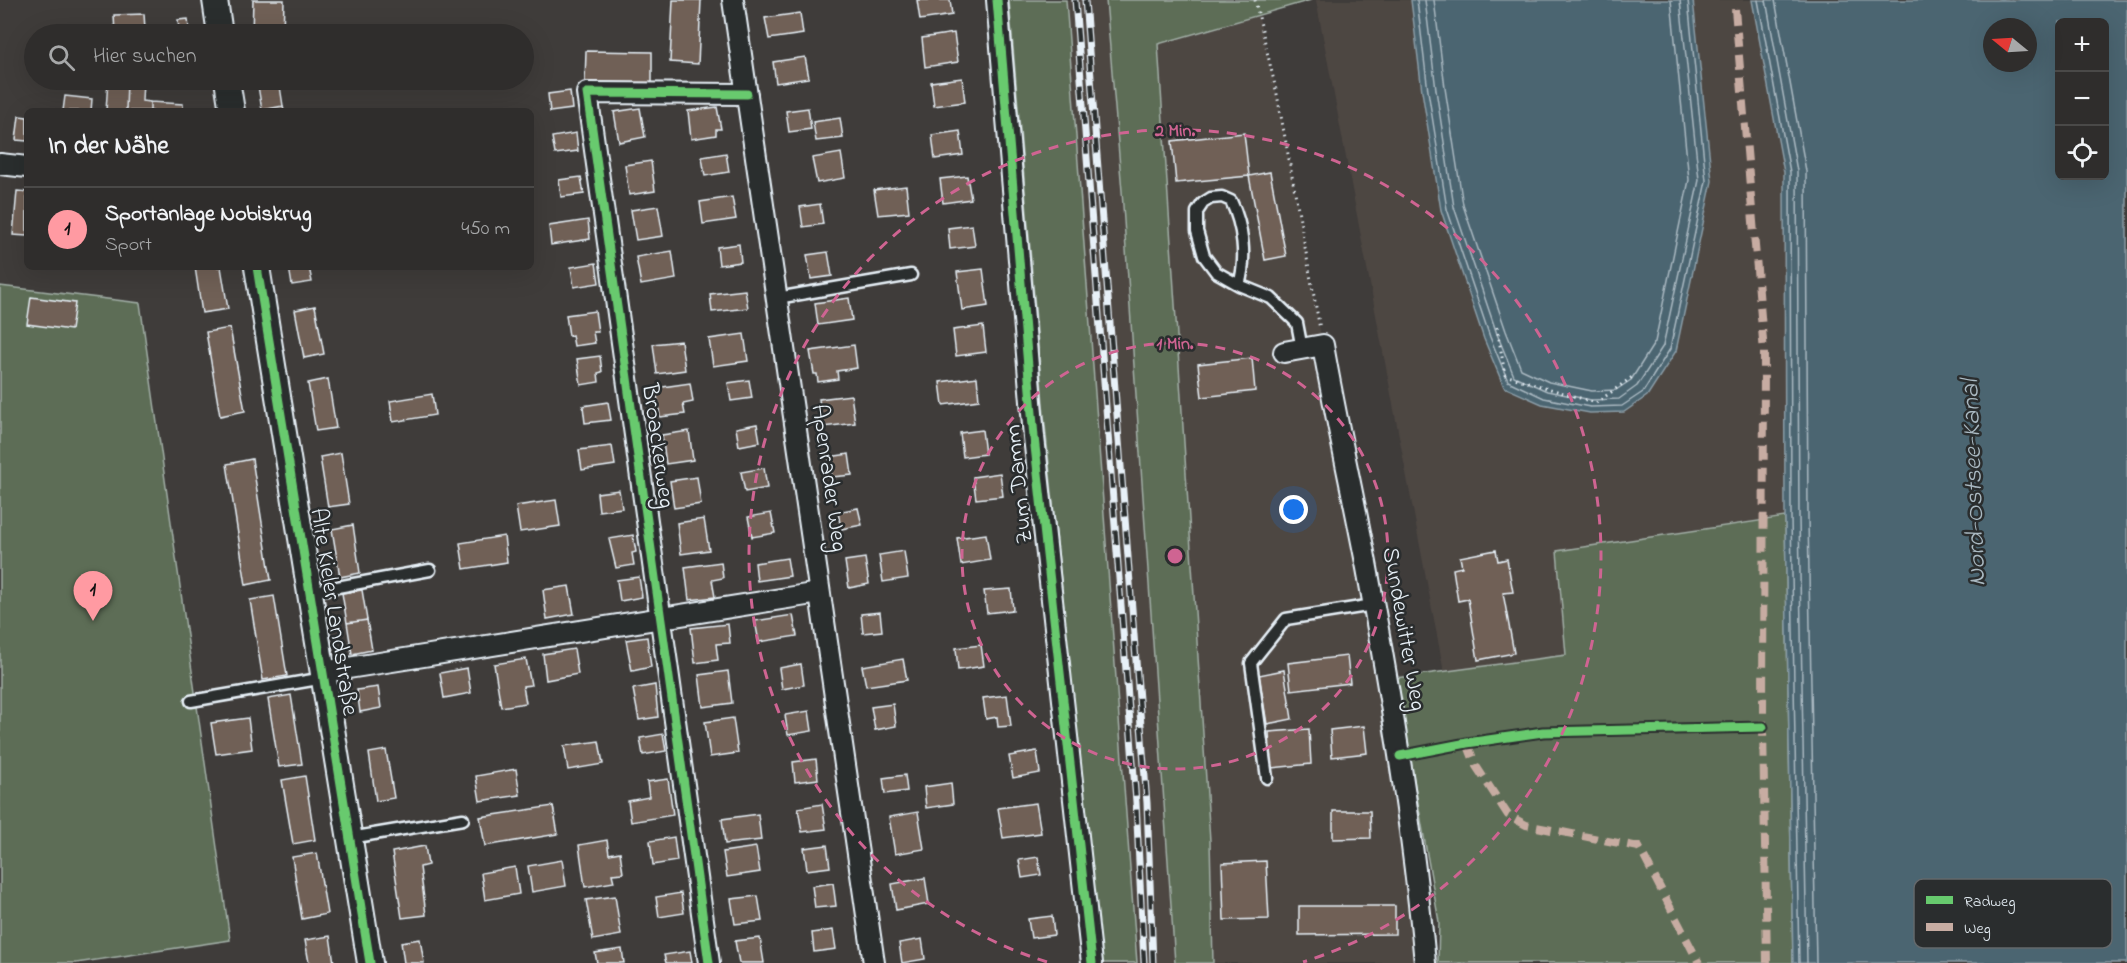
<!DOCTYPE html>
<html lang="de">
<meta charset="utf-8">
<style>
body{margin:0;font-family:"Indie Flower",sans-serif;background:#373534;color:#f1f3f6}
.controls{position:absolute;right:18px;top:18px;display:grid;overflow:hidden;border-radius:9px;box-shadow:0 6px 24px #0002}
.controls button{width:54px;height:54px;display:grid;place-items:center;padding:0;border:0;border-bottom:2px solid #4a4948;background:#2f2d2c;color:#f1f3f6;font:30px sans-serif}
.compass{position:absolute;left:1983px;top:18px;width:54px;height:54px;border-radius:50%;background:#2f2d2c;box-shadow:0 6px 24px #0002;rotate:288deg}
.you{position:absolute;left:1294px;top:510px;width:21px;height:21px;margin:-15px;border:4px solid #fff;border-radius:50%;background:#1a73e8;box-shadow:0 0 0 9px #1a73e833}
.badge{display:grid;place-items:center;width:39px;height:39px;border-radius:50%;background:#ff9aa2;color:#111;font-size:20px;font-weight:700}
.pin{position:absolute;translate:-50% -50px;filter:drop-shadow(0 2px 3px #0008)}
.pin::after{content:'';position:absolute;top:32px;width:21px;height:18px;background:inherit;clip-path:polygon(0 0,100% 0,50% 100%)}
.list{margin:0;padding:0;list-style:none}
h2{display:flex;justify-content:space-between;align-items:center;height:78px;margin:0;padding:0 24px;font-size:26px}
h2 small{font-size:20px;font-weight:400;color:#a7a8a9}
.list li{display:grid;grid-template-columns:39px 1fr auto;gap:18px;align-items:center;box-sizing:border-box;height:84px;padding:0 24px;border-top:2px solid #4a4948}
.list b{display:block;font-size:22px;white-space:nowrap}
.list p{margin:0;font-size:20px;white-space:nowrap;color:#a7a8a9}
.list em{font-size:20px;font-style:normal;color:#a7a8a9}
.icon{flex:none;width:33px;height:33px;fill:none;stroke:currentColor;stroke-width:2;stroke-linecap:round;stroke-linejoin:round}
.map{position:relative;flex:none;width:2127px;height:963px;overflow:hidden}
.search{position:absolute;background:#2f2d2c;box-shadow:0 6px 24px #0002;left:24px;top:24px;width:510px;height:66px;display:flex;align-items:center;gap:15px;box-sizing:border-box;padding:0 21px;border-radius:33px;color:#a7a8a9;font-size:22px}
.panel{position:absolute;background:#2f2d2c;box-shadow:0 6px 24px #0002;left:24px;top:108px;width:510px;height:162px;border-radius:9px}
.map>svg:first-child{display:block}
</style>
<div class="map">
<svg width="2127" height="963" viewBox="0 0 2127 963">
<rect width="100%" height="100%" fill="#3f3c3a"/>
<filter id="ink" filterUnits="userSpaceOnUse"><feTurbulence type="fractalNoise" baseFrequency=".0167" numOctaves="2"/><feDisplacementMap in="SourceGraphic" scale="12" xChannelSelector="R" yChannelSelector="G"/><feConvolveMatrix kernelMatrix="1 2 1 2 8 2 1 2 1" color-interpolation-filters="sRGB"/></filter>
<g filter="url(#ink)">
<path fill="#4e4743" d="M1066,0H1106L1122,191L1175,963H1137Z
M1316,0H1752L1784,172L1785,517L1557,551L1566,655L1444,672Z
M1258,14L1277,94L1330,386L1425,963H1213L1210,841L1158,44Z"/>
<path fill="#5d6d56" stroke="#a2afa7" stroke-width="1.5" d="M1009,0H1066L1137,963H1100L1044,415Z
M1106,0H1311L1158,44L1210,841L1213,963H1175L1122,191Z
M0,286L140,303L230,940L76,963H0Z
M1785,517L1793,963H1438L1439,922L1396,678L1566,655L1557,551Z"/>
<path fill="#4c6571" stroke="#8a9da7" stroke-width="1.5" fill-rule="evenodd" d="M1411,0H1693L1712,181L1676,351L1647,396L1624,412L1590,413L1542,404L1504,387L1484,339L1441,210L1422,91Z
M1752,0H2127V963H1793L1785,517L1784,172ZM2060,22H2104V176H2060ZM1992,27H2028V63H1992Z"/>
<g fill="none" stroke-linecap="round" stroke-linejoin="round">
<path stroke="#aab9c2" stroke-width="1.5" d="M1417,0L1428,91L1447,209L1490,337L1508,381L1544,398L1590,407L1622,406L1643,392L1670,349L1706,181L1688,0
M1425,0L1436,90L1454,207L1497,334L1514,376L1547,391L1591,400L1619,399L1637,386L1663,346L1699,180L1680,0
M1434,0L1445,88L1463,205L1506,331L1521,369L1549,382L1592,391L1616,390L1631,380L1655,342L1689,180L1671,0
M1758,0L1790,172L1791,517L1799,963
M1766,0L1797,171L1799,517L1807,963
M1775,0L1806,171L1808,517L1816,963"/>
</g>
<path fill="#706057" stroke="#e8f1f8" stroke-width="1.5" d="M253,0H284L283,34H252Z
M673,0H701L698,64L670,62Z
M917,0H950L952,15L920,20Z
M800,13L803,34L769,39L765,18Z
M144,14L145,29L152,28V34H115L114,15Z
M188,19L189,29L179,30L178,20Z
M954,33L958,62L925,67L922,38Z
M586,51L652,52V83L585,82Z
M805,57L809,78L776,83L773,62Z
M962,78L965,102L934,106L931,82Z
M108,80L127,81L126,111H106Z
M127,80H143L142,101L150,102V111H126Z
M257,80H279L283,106L262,110Z
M570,91L572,109L550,112L548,94Z
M65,96L92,99L91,111H63Z
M150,102L183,104V111H150Z
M283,106L284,111H262V110Z
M717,107L721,129H716V135L691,139L688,111Z
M640,108L645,137L619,142L614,112Z
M808,108L811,129L789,132L786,111Z
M19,116L27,117V141L16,140Z
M840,118L843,138L816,141L813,122Z
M960,131L963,155L935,159L932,135Z
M576,133L578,151L555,154L552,137Z
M1244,133L1249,176L1176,183L1172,141Z
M726,153L729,172L705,176L702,157Z
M841,153L845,178L817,183L812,158Z
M651,161L655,191L629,195L625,165Z
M1270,172L1286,256L1265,260L1249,176Z
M967,176L971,199L943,203L940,179Z
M581,177L584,194L561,197L559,180Z
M906,186L909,212L878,215L874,190Z
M17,191L27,192V236L13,235Z
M732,197L736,219L703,224L700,202Z
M820,204L823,224L803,227L800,207Z
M658,206L663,236L636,240L631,210Z
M588,220L590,239L551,245L549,226Z
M972,225L975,246L950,249L948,228Z
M739,244L741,262L719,265L717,247Z
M672,251L676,279L641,285L636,257Z
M828,252L832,276L811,279L807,255Z
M596,263L599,283L574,287L571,267Z
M195,267H221L228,309L202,313Z
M289,267H309L312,282L292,285Z
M983,269L988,306L962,310L957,272Z
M745,290L748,308L712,312L710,294Z
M31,297L75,303L71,330L27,324Z
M849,298L852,320L818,325L815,303Z
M315,306L324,354L304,358L295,310Z
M595,311L598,332H593L595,343L574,346L572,335L569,336L566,315Z
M983,326L986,352L956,356L953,330Z
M230,328L245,411L220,416L206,332Z
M744,334L748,361L713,366L709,339Z
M681,341L685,370L657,374L653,344Z
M854,345L857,368L837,371L838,379L818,382L817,374H814L810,351Z
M600,356L602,372L598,373L599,382L581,385L577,359Z
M1252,358L1255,391L1202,397L1198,364Z
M977,377L979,400L943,405L940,382Z
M328,379L336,428L316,431L308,383Z
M749,380L752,398L731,401L728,383Z
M690,383L693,402L683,404L685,414L660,417L656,388Z
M432,394L435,415L393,422L390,401Z
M851,395L855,423L823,427L819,399Z
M608,402L611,420L585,423L583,406Z
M757,424L760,442L739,446L736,428Z
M982,430L985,454L963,457L960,433Z
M689,431L693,460L666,464L662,435Z
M612,446L615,465L582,470L579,450Z
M341,453L349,504L328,507L320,457Z
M849,454L852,475L832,477L829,457Z
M252,459L271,580L246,585L227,464Z
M764,468L767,488L745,492L741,472Z
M1000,473L1003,496L976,499L973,477Z
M697,477L701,504L674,508L670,481Z
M619,490L622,508L599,511L597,493Z
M556,500L560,526L520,532L516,506Z
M858,508L862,525L841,529L838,512Z
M771,513L775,533L752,537L748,517Z
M704,519L709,550L681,554L677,523Z
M353,525L360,573L340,577L332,529Z
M986,534L990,560L961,565L957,538Z
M633,535L636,552L632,553L634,565L616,568L609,539Z
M504,536L507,562L464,569L460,543Z
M1496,550L1498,561L1507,559L1513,592L1503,593L1514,653L1478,660L1468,599L1458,601L1453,569L1462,567L1460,557Z
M904,551L908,578L883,582L879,555Z
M787,558L790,576L757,581L755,563Z
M865,558L869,584L849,588L845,561Z
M721,562L723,578L712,580L715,597L689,600L685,567Z
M639,577L642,597L620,601L617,580Z
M569,586L574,614L547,619L543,590Z
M1011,589L1013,610L987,613L984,591Z
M362,590L367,620L347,623L342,593Z
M274,596L287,676L263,680L250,600Z
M880,612L882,631L863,633L861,614Z
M793,615L797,636L759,642L755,621Z
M367,620L372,650L352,654L347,623Z
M728,624L730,643L716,644L718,660L695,663L691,628Z
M647,637L651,667L632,671L626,640Z
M981,645L984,666L958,670L956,648Z
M574,649L578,674L546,680L543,654Z
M1347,656L1350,683L1291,690L1288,663Z
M526,659L531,685L523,686L526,703L501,707L494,664Z
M903,659L907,680L866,686L862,666Z
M801,664L804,685L782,689L779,668Z
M467,668L471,693L444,698L440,673Z
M1284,670L1292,719L1267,724L1259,675Z
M728,671L732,703L703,707L699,675Z
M655,685L658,717L639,720L633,689Z
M378,687L381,708L360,712L357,690Z
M291,695L302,764L279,767L268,699Z
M1007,695L1011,726L998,727L997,717L986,719L983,698Z
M893,704L896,726L875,730L871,707Z
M809,711L812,731L788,735L785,715Z
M248,718L252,749L216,754L211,723Z
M733,718L738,753L710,757L705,722Z
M1364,726L1367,753L1332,757L1330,730Z
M1309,729L1311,764L1271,768L1269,732Z
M663,734L666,751L643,755L640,738Z
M599,741L603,764L568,770L564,746Z
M386,750L394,798L376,801L369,753Z
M1037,751L1040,773L1013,778L1009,756Z
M816,759L818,779L795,782L793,762Z
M516,769L520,795L480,801L476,776Z
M905,775L907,791L885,794L883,778Z
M305,776L315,840L293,844L282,780Z
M668,779L673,815L631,822L628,801L649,797L647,782Z
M951,783L953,804L926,808L924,787Z
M1036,803L1041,833L1003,838L998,808Z
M822,804L826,829L802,832L798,808Z
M553,806L558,834L485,846L480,817Z
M1333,811H1370L1371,838L1333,839Z
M918,812L924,849L895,854L889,817Z
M758,814L761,840L725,844L722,819Z
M674,837L677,861L653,865L650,841Z
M607,840L609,854L620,852L623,873L612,874L614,882L585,887L579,845Z
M827,845L830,867L807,870L804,848Z
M425,846L428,865L420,867L426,915L402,918L392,852Z
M756,847L760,872L727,877L723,852Z
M317,853L327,914L302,919L292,857Z
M1038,857L1041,875L1022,878L1019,860Z
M562,860L566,886L532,892L528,866Z
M1266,861L1269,919L1224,920L1222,863Z
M515,867L519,894L485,900L481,873Z
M925,878L929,904L896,910L892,884Z
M833,883L836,906L815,908L812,886Z
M681,893L684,913L659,917L656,897Z
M615,896L621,935L593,940L586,900Z
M758,896L762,921L735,924L731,899Z
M1299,906H1395V934L1299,935Z
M1052,916L1054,935L1031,938L1028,919Z
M833,930L836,949L814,952L812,933Z
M330,936L334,963H309L305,940Z
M760,938L764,963H739L735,941Z
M420,939L424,963H404L401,942Z
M922,939L925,959L902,963L899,943Z
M622,949L624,963H597L595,953Z
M690,951L692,963H666L664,955Z"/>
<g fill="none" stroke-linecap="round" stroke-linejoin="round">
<defs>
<path id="service" d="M1239,285C1247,258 1243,226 1231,201L1222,197L1211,198L1203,203L1197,212V231L1204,256L1216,272L1239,285L1271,298L1297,323L1302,349
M777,298L911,275
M310,592L430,570
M191,701L324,678
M1267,778L1251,663L1286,619L1373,605
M350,838L463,819"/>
<path id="minor" d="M733,0L874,963
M997,0L1034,437L1092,963
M0,164L27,167
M1284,352L1323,345C1336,420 1353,494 1367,568C1391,699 1413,830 1425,963
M323,672L819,593
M709,963L587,93L747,94"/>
<path id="tertiary" d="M215,0L220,34
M227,80L232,111
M257,267L370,963"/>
</defs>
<use href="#service" stroke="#e8f1f8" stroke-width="15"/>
<use href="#minor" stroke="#e8f1f8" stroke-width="24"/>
<use href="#tertiary" stroke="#e8f1f8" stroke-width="28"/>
<path stroke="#e8f1f8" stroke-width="3" stroke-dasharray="1.5 4.5" stroke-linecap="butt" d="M1255,0L1277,94L1320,329
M1497,327L1505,375L1596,403L1635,375"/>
<use href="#service" stroke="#2a2d2e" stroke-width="10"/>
<use href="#minor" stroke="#2a2d2e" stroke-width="20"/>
<use href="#tertiary" stroke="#2a2d2e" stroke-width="24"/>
<defs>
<path id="rail" d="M1075,0L1136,802L1144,963
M1085,0L1147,803L1153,963"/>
</defs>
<use href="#rail" stroke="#e8f1f8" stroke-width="7"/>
<use href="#rail" stroke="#2a2d2e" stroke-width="4.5" stroke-dasharray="14" stroke-linecap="butt"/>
<path stroke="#c7aca2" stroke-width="8" stroke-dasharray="15 8" stroke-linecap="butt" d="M1735,9L1764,352L1763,727L1767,963
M1467,743L1476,766L1508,815L1526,825L1639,847L1699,963"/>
<defs>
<path id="cycleway" d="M997,0L1034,437L1092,963
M257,267L370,963
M1400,756L1467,743L1543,732L1763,727
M709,963L587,93L747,94"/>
</defs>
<use href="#cycleway" stroke="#2a2d2e" stroke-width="13"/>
<use href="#cycleway" stroke="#67ca6e" stroke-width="9"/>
</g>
</g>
<g fill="none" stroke="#cf6492" stroke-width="3" stroke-dasharray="10 8">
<circle cx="1175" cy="556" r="213"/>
<path d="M1047 962A426 426 0 1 1 1303 962"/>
</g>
<g text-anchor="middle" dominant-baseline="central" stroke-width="5" stroke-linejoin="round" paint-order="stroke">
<g font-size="24" fill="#e8f1f8" stroke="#2a2d2e">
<text transform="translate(657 446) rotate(82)">Broackerweg</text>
<text transform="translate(828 478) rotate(82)">Apenrader Weg</text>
<text transform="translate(1020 484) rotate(-96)">Zum Damm</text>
<text transform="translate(333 612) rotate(81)">Alte Kieler Landstraße</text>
<text transform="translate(1403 629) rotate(80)">Sundewitter Weg</text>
</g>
<g font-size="26" font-style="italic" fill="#aab9c2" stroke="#2a2d2e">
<text transform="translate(1975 483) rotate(-92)">Nord-Ostsee-Kanal</text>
</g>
</g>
<rect x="1914" y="879" width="198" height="69" rx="9" fill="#2a2d2e" stroke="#63686b" stroke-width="1.5"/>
<rect x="1926" y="896" width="27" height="8" fill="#67ca6e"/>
<rect x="1926" y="923" width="27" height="8" fill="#c7aca2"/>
<g font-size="16" fill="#e8f1f8">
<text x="1964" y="906">Radweg</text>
<text x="1964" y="933">Weg</text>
</g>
<circle cx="1175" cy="556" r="9" fill="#cf6492" stroke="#2a2d2e" stroke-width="3"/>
<g font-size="18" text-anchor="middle" font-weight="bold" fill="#cf6492" stroke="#2a2d2e" stroke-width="5" stroke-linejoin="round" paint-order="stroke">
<text x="1175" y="136">2 Min.</text>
<text x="1175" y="349">1 Min.</text>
</g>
</svg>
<div class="controls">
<button>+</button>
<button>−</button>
<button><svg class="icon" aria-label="locate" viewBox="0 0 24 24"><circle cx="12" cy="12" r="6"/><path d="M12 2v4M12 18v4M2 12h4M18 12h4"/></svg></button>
</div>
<svg class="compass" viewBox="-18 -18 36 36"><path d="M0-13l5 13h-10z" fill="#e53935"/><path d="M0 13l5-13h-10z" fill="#a7a8a9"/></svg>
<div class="you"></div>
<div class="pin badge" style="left:93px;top:621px">1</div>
<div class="search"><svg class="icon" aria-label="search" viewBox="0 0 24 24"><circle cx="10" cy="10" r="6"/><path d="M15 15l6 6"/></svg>Hier suchen</div>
<section class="panel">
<h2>In der Nähe<small></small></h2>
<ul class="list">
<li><span class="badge">1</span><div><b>Sportanlage Nobiskrug</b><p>Sport</p></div><em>450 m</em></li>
</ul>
</section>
</div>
